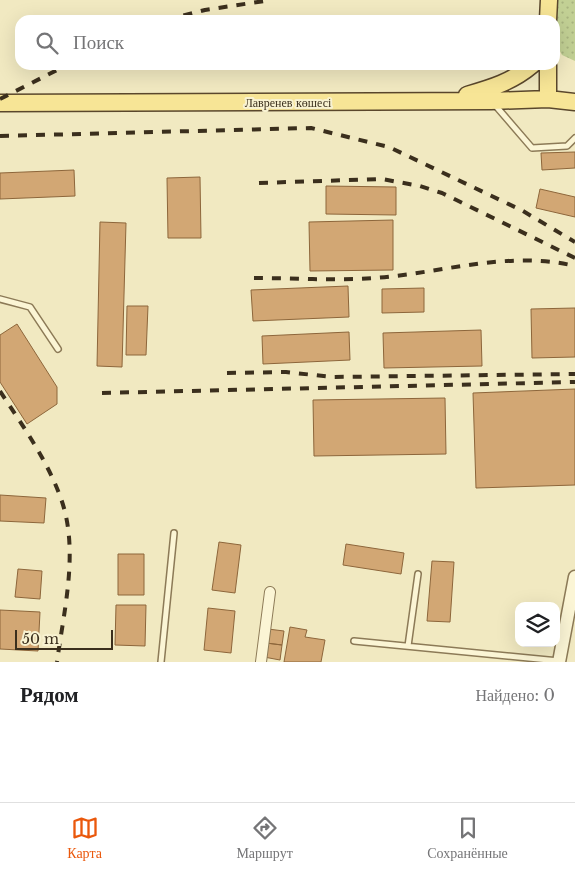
<!DOCTYPE html>
<html lang="ru">
<meta charset="utf-8">
<style>
body{margin:0;font-family:"Libre Baskerville",serif;background:#f2f2f2;color:#202124}
.controls{position:absolute;right:15px;bottom:15px;display:grid;overflow:hidden;border-radius:10px;box-shadow:0 5px 20px #0002}
.controls button{width:45px;height:45px;display:grid;place-items:center;padding:0;border:0;border-bottom:1px solid #e0e0e0;background:#fff;color:#202124;font:25px sans-serif}
.scale{position:absolute;left:15px;bottom:12px;width:98px;box-sizing:border-box;padding-left:5px;border:2px solid #3b2f1d;border-top:0;font-size:14px;line-height:18px;white-space:nowrap;color:#3b2f1d;-webkit-text-stroke:4px #f8f2d1;paint-order:stroke}
.list{margin:0;padding:0;list-style:none}
h2{display:flex;justify-content:space-between;align-items:center;height:65px;margin:0;padding:0 20px;font-size:21px}
h2 small{font-size:16px;font-weight:400;color:#757577}
.icon{flex:none;width:28px;height:28px;fill:none;stroke:currentColor;stroke-width:2;stroke-linecap:round;stroke-linejoin:round}
.map{position:relative;flex:none;width:575px;height:662px;overflow:hidden}
.search{position:absolute;background:#fff;box-shadow:0 5px 20px #0002;left:15px;right:15px;top:15px;height:55px;display:flex;align-items:center;gap:12px;box-sizing:border-box;padding:0 18px;border-radius:15px;color:#757577;font-size:19px}
.sheet{height:140px;background:#fff}
nav{display:flex;justify-content:space-around;align-items:center;box-sizing:border-box;height:70px;border-top:1px solid #e0e0e0;background:#fff;font-size:14px;color:#757577}
nav a{display:grid;justify-items:center;gap:2px}
nav .on{color:#ea580c}
.map>svg:first-child{display:block}
</style>
<div class="map">
<svg width="575" height="662" viewBox="0 0 575 662">
<defs>
<pattern id="grass-dots" width="8" height="8" patternUnits="userSpaceOnUse" patternTransform="scale(1.25)"><rect width="8" height="8" fill="#c2d094"/><path d="M2 2h.1M6 6h.1" fill="none" stroke="#a8b37f" stroke-width="1.8" stroke-linecap="round"/></pattern>
</defs>
<rect width="100%" height="100%" fill="#f1e9c1"/>
<path fill="url(#grass-dots)" d="M553,0H575V61L562,55L556,44Z"/>
<path fill="#d2a774" stroke="#8d663b" d="M160,65H215V68L162,67Z
M575,152V168L542,170L541,153Z
M74,170L75,196L0,199V173Z
M200,177L201,238H168L167,178Z
M326,186L396,187V215L326,214Z
M540,189L575,197V217L536,208Z
M393,220V270L310,271L309,222Z
M100,222L126,223L122,367L97,366Z
M348,286L349,317L253,321L251,290Z
M424,288V312L382,313V289Z
M127,306H148L146,355H126Z
M575,308V357L532,358L531,309Z
M17,324L57,387V404L27,424L0,382V335Z
M481,330L482,366L384,368L383,333Z
M349,332L350,360L263,364L262,336Z
M575,389V485L476,488L473,393Z
M445,398L446,454L314,456L313,400Z
M0,495L46,498L44,523L0,521Z
M219,542L241,545L235,593L212,590Z
M346,544L404,553L401,574L343,565Z
M118,554H144V595H118Z
M432,561L454,562L450,622L427,621Z
M18,569L42,571L40,599L15,597Z
M116,605H146L145,646L115,645Z
M208,608L235,611L231,653L204,650Z
M0,610L40,612L38,651L0,649Z
M290,627L307,630L305,637L325,640L321,662H284Z
M268,629L284,631L282,645L266,643Z
M266,643L282,645L280,660L264,657Z"/>
<g fill="none" stroke-linecap="round" stroke-linejoin="round">
<defs>
<path id="service" d="M495,105L532,148L567,146L575,138
M0,299L30,307L58,349
M354,641L559,661
M408,646L418,574
M161,662L174,533"/>
<path id="minor" d="M261,662L270,592"/>
<path id="tertiary" d="M559,662L575,577"/>
<path id="primary" d="M548,20L549,0
M467,95C491,88 512,82 532,65
M548,99V65
M0,103L491,101L548,99L575,102"/>
</defs>
<use href="#service" stroke="#8c7a57" stroke-width="8"/>
<use href="#minor" stroke="#8c7a57" stroke-width="12"/>
<use href="#tertiary" stroke="#8c7a57" stroke-width="15"/>
<use href="#primary" stroke="#5a472c" stroke-width="19"/>
<use href="#service" stroke="#fbf5d5" stroke-width="5"/>
<use href="#minor" stroke="#fbf5d5" stroke-width="10"/>
<use href="#tertiary" stroke="#fbf5d5" stroke-width="12"/>
<use href="#primary" stroke="#f7e596" stroke-width="16"/>
<path stroke="#3b2f1d" stroke-width="4" stroke-dasharray="9 9" stroke-linecap="butt" d="M166,20L205,10L271,0
M0,99L67,65
M0,136L311,128L389,147L523,211L575,242
M259,183L382,179L420,186L442,193L575,258
M254,278C294,278 335,281 375,278C442,273 509,250 575,266
M227,373L286,372L332,377L575,374
M0,391C22,425 46,458 60,496C80,548 64,609 57,662
M102,393L575,382"/>
</g>
<g text-anchor="middle" dominant-baseline="central" stroke-width="4" stroke-linejoin="round" paint-order="stroke">
<g font-size="12" fill="#3b2f1d" stroke="#f8f2d1">
<text x="288" y="102">Лавренев көшесі</text>
</g>
</g>
</svg>
<div class="controls">
<button><svg class="icon" aria-label="layers" viewBox="0 0 24 24"><path d="M12 4l9 5-9 5-9-5zM3 14l9 5 9-5"/></svg></button>
</div>
<div class="scale">50 m</div>
<div class="search"><svg class="icon" aria-label="search" viewBox="0 0 24 24"><circle cx="10" cy="10" r="6"/><path d="M15 15l6 6"/></svg>Поиск</div>
</div>
<section class="sheet">
<h2>Рядом<small>Найдено: 0</small></h2>
<ul class="list">
</ul>
</section>
<nav>
<a class="on"><svg class="icon" aria-label="map" viewBox="0 0 24 24"><path d="M3 6l6-2 6 2 6-2v14l-6 2-6-2-6 2zM9 4v14M15 6v14"/></svg>Карта</a>
<a><svg class="icon" aria-label="directions" viewBox="0 0 24 24"><path d="M12 3l9 9-9 9-9-9zM9 14v-3h6M13 9l2 2-2 2"/></svg>Маршрут</a>
<a><svg class="icon" aria-label="saved" viewBox="0 0 24 24"><path d="M7 4h10v16l-5-4-5 4z"/></svg>Сохранённые</a>
</nav>
